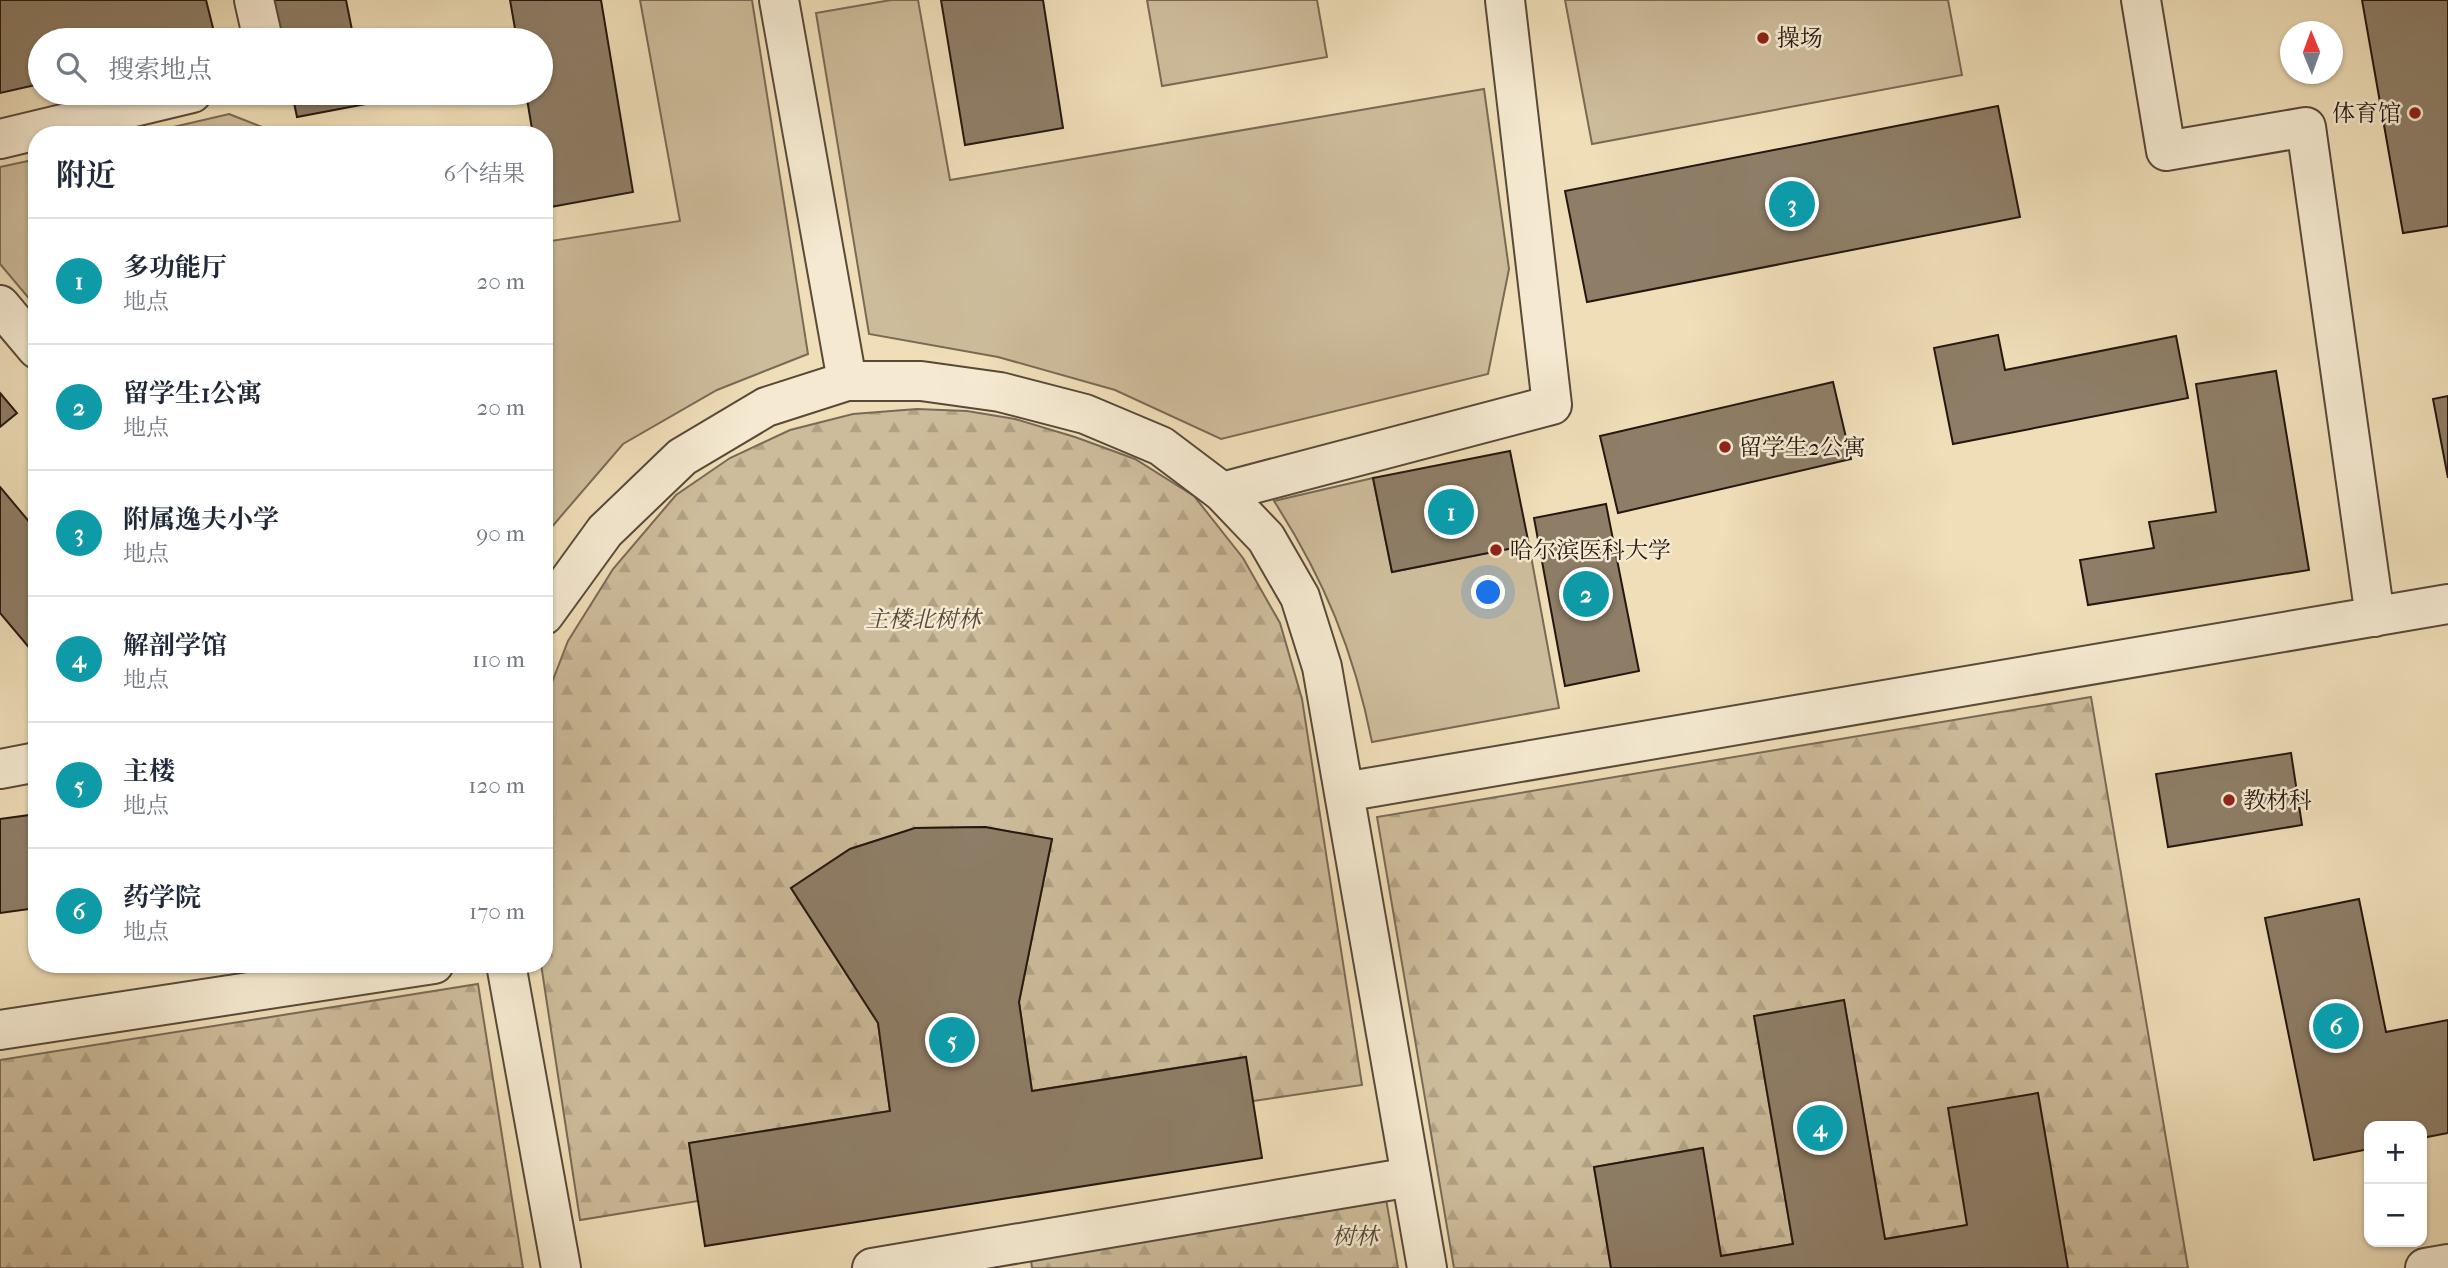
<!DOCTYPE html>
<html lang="zh">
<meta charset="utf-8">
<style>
body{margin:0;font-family:"IM FELL French Canon","Noto Serif SC",serif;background:#f2f2f3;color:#1f2937}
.controls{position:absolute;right:21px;bottom:21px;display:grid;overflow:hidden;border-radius:14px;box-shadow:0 2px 5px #0004}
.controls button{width:63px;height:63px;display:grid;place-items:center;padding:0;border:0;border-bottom:2px solid #e0e1e3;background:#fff;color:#1f2937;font:35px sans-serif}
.compass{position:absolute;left:2280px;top:21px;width:63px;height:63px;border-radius:50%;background:#fff;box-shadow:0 2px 5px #0004;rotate:359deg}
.you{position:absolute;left:1489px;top:593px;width:24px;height:24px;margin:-18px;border:5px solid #fff;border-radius:50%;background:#1a73e8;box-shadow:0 0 0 10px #1a73e833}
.badge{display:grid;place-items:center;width:46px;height:46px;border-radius:50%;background:#111827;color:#fff;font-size:23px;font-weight:700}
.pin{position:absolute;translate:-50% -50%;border:4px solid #fff;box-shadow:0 2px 7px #0006}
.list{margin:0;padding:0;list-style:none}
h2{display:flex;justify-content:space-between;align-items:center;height:91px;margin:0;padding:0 28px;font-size:30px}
h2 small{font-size:23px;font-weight:400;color:#747a83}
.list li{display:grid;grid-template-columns:46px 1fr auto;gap:21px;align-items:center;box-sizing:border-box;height:126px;padding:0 28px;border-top:2px solid #e0e1e3}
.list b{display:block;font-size:26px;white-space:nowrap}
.list p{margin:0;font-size:23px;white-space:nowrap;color:#747a83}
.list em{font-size:23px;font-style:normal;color:#747a83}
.icon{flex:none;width:38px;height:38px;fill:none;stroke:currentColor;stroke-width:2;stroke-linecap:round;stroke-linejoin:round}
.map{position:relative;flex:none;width:2448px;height:1268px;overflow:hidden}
.search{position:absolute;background:#fff;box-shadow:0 2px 5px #0004;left:28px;top:28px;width:525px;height:77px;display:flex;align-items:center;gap:18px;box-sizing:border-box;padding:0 24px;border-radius:38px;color:#747a83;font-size:26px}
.panel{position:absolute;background:#fff;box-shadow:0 2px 5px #0004;left:28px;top:126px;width:525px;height:847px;border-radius:28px}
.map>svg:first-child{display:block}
</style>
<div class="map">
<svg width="2448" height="1268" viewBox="0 0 2448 1268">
<defs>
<pattern id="forest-firs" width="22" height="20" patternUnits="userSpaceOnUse" patternTransform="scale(1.75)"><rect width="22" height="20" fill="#cdbc9b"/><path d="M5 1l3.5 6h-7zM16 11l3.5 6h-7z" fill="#b0a184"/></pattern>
</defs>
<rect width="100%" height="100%" fill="#efdeb8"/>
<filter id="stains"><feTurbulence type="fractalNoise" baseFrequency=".00286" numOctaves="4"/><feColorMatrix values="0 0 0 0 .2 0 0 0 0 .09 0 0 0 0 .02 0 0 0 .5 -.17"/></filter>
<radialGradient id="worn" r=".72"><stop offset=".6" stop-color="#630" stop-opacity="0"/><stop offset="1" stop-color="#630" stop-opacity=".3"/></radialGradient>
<path fill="url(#forest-firs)" stroke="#796a56" stroke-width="2" d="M917,409L967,411L1015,419L1075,437L1135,459L1194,496L1243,558L1280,623L1302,699L1362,1085L1253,1101L1245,1057L1032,1091L1019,1002L1052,839L985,827L915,828L850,849L791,888L878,1023L890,1111L689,1143L698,1201L580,1220L541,964H544V703L568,641L613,569L676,495L730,458L790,430L853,414Z
M2091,697L2188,1268H2068L1967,1225L1885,1239L1844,1001L1754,1016L1793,1244L1721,1256L1702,1148L1594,1167L1611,1268H1454L1377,817Z
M478,984L523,1268H0V1060Z
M1386,1199L1398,1268H1032L1031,1260Z"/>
<path fill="#cdbc9b" stroke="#796a56" stroke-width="2" d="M640,0H752L808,354L717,390L623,444L544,536V239L551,241L680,221Z
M891,0H918L950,180L1484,89L1509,269L1488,374L1221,439L1115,390L998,357L869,334L816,13Z
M1147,0H1317L1327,57L1162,86Z
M1565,0H1948L1962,75L1592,144Z
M229,114L282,135H139Z
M37,159V308L0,264V167Z
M1373,478L1392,572L1529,545L1559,708L1372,742C1354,651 1324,579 1274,501Z"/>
<path fill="#8e7e67" stroke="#251710" stroke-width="2" d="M0,0H206L216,40H40V84L0,93Z
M274,0H346L354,40H282Z
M510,0H601L633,192L545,208L544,135H533L526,93H541V40H517Z
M941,0H1043L1063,128L965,145Z
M2362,0H2448V226L2403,233Z
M292,93H364L366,104L297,117Z
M1998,106L2020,217L1587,302L1565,191Z
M1998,335L2005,370L2176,336L2188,398L1953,444L1934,348Z
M2276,371L2309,570L2088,605L2080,560L2154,548L2149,522L2216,512L2196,384Z
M1833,382L1851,459L1618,513L1600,436Z
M0,393L17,413L0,427Z
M2448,396V478L2433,399Z
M1510,451L1529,545L1392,572L1373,478Z
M0,487L37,531V657L0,613Z
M1606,504L1639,671L1565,686L1534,518Z
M2291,753L2302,825L2168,847L2156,774Z
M37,814V908L0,913V819Z
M985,827L1052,839L1019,1002L1032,1091L1246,1057L1262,1158L705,1246L689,1143L890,1111L878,1023L791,888L850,849L915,828Z
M2359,899L2386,1032L2448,1020V1133L2422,1138V1126H2369V1149L2314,1160L2265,918Z
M1844,1000L1885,1239L1967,1225L1948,1108L2038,1093L2068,1268H1611L1594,1167L1703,1148L1721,1256L1793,1244L1754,1016Z"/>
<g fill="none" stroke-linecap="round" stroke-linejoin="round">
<defs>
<path id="minor" d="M254,0L263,40
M779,0L847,381
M2141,0L2166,151L2306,127L2375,617
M0,139L192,93
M0,305L37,349
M1222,492L1552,405L1505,0
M544,615L605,531L682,457L766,407L847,381H921L1000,392L1085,414L1161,446L1222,492L1266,538L1300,597L1322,667L1427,1268
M0,769L37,762
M1344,792L2448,604
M506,964L561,1268
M0,1030L434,964
M872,1268L1411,1177
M2425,1268L2448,1264"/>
</defs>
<use href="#minor" stroke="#58493a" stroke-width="42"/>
<use href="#minor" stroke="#f5ead1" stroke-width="38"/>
</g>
<g fill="#8f2418" stroke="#f5ead1" stroke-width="2.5">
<circle cx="1763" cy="38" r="7"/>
<circle cx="2415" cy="113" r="7"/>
<circle cx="1725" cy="447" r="7"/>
<circle cx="1496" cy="550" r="7"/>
<circle cx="2229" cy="800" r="7"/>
</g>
<g text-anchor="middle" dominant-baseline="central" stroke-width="5" stroke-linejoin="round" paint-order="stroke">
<g font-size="23" fill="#251710" stroke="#f5ead1" text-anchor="start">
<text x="1777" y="38">操场</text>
<text x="2401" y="113" text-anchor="end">体育馆</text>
<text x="1739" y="447">留学生2公寓</text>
<text x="1510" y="550">哈尔滨医科大学</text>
<text x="2243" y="800">教材科</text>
</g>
<g font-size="23" font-style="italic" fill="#57493a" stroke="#f5ead1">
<text x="923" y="619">主楼北树林</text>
<text x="1355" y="1236">树林</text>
</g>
</g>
<rect width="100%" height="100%" filter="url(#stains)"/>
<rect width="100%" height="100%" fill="url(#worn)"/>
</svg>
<div class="controls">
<button>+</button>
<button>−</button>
</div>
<svg class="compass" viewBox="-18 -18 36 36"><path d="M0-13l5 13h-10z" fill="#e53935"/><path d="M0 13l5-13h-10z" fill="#747a83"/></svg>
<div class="you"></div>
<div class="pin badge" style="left:1451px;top:512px;background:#0f9aa8">1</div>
<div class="pin badge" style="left:1586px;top:594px;background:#0f9aa8">2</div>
<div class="pin badge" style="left:1792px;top:204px;background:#0f9aa8">3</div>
<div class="pin badge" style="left:1820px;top:1128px;background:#0f9aa8">4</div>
<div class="pin badge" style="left:952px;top:1040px;background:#0f9aa8">5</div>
<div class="pin badge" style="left:2336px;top:1026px;background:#0f9aa8">6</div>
<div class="search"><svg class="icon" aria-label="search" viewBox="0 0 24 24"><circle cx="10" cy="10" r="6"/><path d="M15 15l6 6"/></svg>搜索地点</div>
<section class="panel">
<h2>附近<small>6个结果</small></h2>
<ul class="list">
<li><span class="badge" style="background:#0f9aa8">1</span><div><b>多功能厅</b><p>地点</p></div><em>20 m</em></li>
<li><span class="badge" style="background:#0f9aa8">2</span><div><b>留学生1公寓</b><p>地点</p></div><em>20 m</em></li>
<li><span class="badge" style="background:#0f9aa8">3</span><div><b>附属逸夫小学</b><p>地点</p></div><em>90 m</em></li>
<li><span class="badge" style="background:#0f9aa8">4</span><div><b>解剖学馆</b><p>地点</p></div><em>110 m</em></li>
<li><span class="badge" style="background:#0f9aa8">5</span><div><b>主楼</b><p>地点</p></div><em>120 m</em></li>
<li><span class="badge" style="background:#0f9aa8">6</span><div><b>药学院</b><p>地点</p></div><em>170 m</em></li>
</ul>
</section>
</div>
